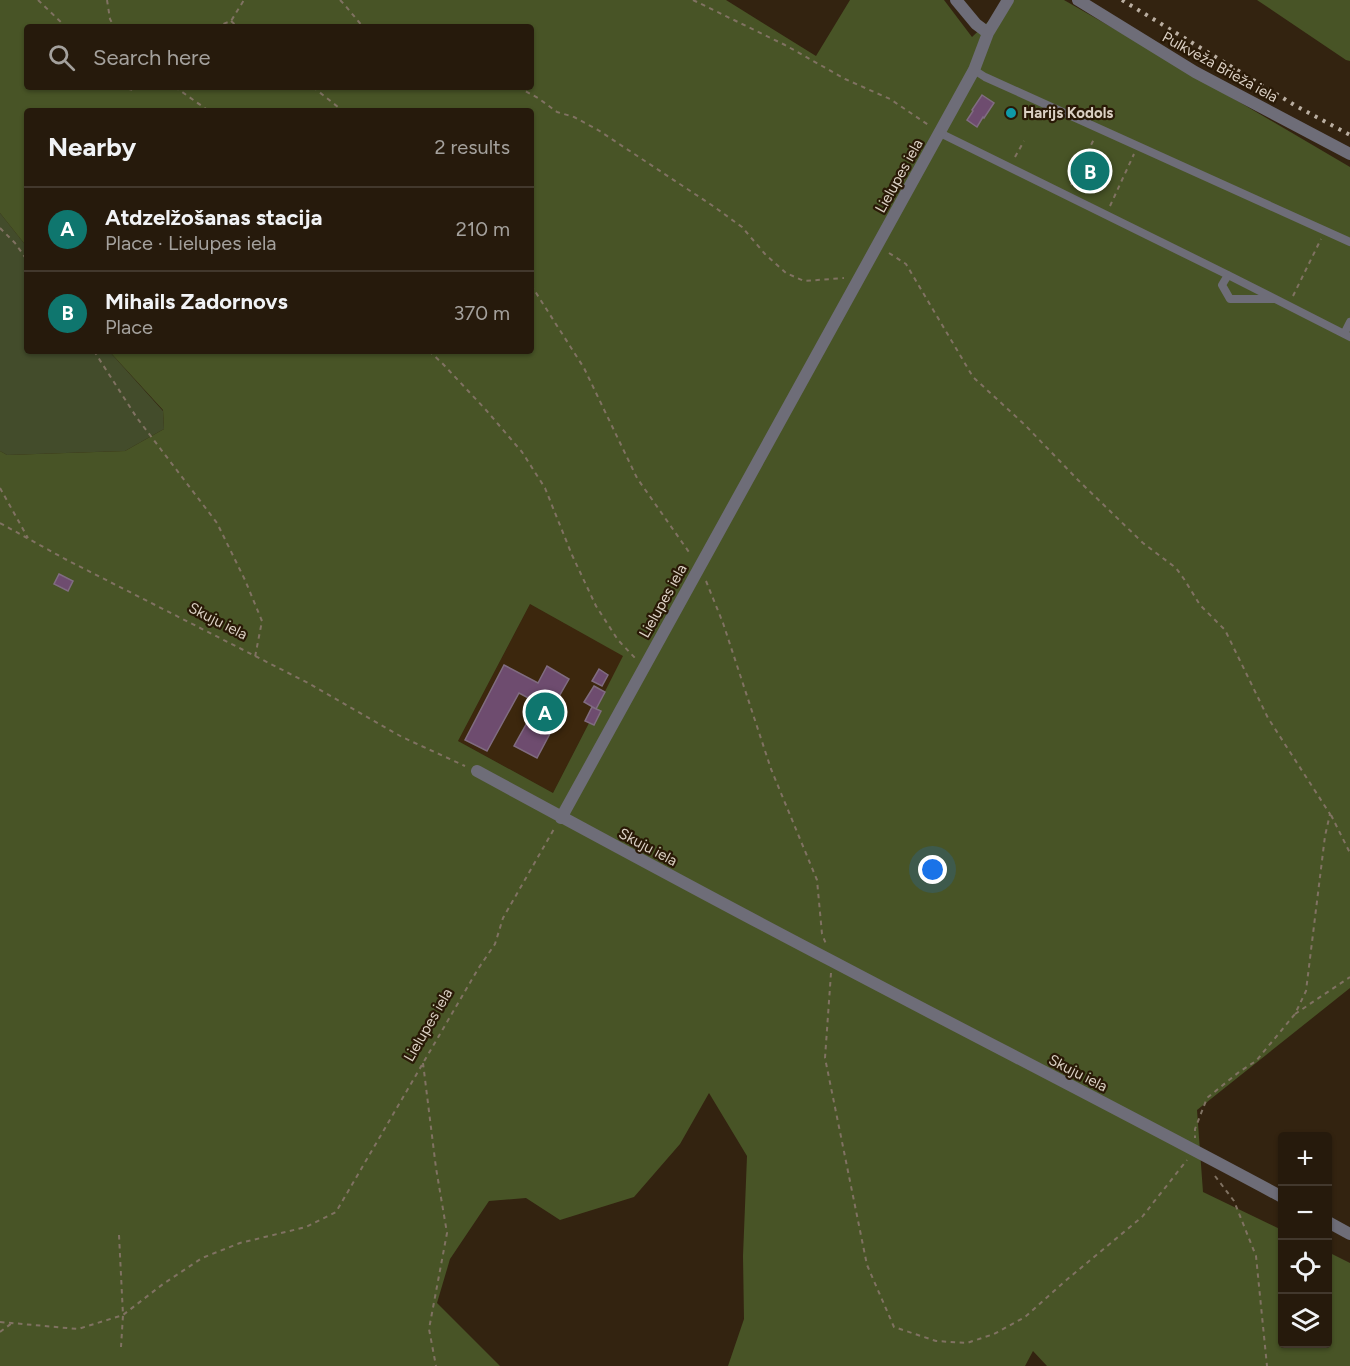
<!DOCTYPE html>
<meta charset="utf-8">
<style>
body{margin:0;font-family:Figtree,sans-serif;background:#32271a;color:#f1f3f6}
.controls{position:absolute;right:18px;bottom:18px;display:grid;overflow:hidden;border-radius:6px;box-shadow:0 2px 4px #0004}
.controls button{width:54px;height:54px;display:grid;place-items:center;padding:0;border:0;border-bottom:2px solid #42382d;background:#261a0c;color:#f1f3f6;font:30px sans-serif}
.you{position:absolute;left:933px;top:870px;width:21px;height:21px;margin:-15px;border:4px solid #fff;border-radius:50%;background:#1a73e8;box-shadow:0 0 0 9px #1a73e833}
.badge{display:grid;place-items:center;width:39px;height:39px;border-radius:50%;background:#0f766e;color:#fff;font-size:20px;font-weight:700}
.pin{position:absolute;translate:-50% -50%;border:3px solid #fff;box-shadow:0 2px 6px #0006}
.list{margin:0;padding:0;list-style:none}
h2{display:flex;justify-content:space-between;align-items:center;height:78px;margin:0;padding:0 24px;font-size:26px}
h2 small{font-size:20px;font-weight:400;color:#a4a19d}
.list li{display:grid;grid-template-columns:39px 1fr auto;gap:18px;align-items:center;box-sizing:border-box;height:84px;padding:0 24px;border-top:2px solid #42382d}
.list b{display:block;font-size:22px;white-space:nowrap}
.list p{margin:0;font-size:20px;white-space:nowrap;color:#a4a19d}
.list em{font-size:20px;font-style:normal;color:#a4a19d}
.icon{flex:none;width:33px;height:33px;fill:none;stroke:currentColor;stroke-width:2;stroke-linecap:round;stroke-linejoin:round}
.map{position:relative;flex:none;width:1350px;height:1366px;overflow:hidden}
.search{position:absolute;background:#261a0c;box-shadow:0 2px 4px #0004;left:24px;top:24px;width:510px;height:66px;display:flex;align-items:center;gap:15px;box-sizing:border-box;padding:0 21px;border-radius:6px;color:#a4a19d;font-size:22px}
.panel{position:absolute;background:#261a0c;box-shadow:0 2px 4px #0004;left:24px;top:108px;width:510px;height:246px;border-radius:6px}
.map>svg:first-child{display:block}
</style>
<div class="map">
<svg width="1350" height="1366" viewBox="0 0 1350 1366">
<rect width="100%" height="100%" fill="#332310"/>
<path fill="#3c270d" d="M530,604L624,656L596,709L601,711L594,725L589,723L553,793L458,741Z"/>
<path fill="#434c2b" d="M0,213L27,247V351H109L163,411L164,429L125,451L7,455L0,451Z"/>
<path fill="#485426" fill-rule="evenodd" d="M0,0H726L816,56L850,0H944L972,37L1011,0H1064L1125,35L1350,167V988L1197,1110L1203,1192L1282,1230V1344H1328V1252L1350,1263V1366H1047L1033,1351L1025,1366H728L744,1319L743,1256L747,1156L709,1093L680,1144L634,1197L560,1220L526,1198L489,1201L450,1259L437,1303L500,1366H0V451L7,455L125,451L164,429L163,410L109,351H531V111H27V247L0,213ZM27,27H531V87H27ZM530,604L623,656L596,709L601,712L594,725L589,723L553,793L458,741Z
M1257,0H1350V61L1346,60Z"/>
<path fill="#6e4c6f" stroke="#806c81" stroke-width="1.5" d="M982,95L994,103L984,118L983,117L977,127L967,120L973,111L972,110Z
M59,574L73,581L68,591L54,584Z
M504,665L538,683L547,666L569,679L545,721L554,726L537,758L514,746L538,703L519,693L487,751L465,740Z
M599,669L608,675L602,686L592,681Z
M594,686L605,692L596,709L584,702Z
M592,707L601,711L594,725L585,721Z"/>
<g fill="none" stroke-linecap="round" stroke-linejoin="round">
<path stroke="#807262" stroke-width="2" stroke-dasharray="4.5 4.5" stroke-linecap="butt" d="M38,0L66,27
M107,0L110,19L114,27
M340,0L344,4L363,27
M693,0L785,45L845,79L890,99L930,126
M231,21L238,27
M215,27L231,21L244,0
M119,87L133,90L139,87
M175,87L209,111
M313,87L343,111
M518,87L538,98L557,112L574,117L598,130L713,206L742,227L765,254L786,273L804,281L844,278
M1015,157L1024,141
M1071,185L1095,137
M1110,206L1134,154
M0,228L15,243L27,260
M889,253L906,264L973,377L1025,425L1078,480L1143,543L1176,568L1184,579L1200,605L1225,630L1268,718L1330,814L1325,836L1306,991L1295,1014L1256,1061L1239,1072L1207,1098L1195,1129V1138
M531,285L584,368L637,478L691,555
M1293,296L1321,239
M94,351L137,418L217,523L245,580L262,621L255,657
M429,351L442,363L486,410L522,452L545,488L572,555L596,606L618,640L636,659
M0,488L28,538
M0,523L65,559L308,683L402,737L465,766
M706,581L723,623L771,769L817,880L822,934L826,944
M1331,815L1350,853
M831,973L825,1058L867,1265L894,1327L936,1341L967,1343L994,1334L1025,1317L1064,1282L1142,1217L1187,1160
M1295,1014L1350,977
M423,1063L436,1168L447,1233L429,1329L436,1366
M1215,1176L1234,1201L1256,1256L1267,1366
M119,1235L123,1315L121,1347
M0,1322L78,1329L123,1315L163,1284L202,1258L240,1243L306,1227L336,1212L478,969L495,944L503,918L554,829
M0,1332L12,1323"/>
<path stroke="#6e6d78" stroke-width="8" d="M974,70L985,77L1350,242
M940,133L1228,275L1350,337
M1228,275L1222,285L1230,299H1273
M1344,334L1350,322"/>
<path stroke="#6e6d78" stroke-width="12" d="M956,0L976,24L988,33
M1078,0L1195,72L1350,154
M477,771C595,835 713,899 832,961C982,1040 1133,1117 1282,1197
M561,818L974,70L988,33L1008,0
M1328,1222L1350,1234"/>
<path stroke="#baaea1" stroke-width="4" stroke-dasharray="3 6" stroke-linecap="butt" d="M1122,0L1296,106L1350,135"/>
</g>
<circle fill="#0f9aa8" stroke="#291906" stroke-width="2" cx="1011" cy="113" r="6"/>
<g text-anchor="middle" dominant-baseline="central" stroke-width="4.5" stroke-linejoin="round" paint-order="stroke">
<g font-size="15" fill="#dbd0c4" stroke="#291906">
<text transform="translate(1220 67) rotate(29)">Pulkveža Brieža iela</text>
<text transform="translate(899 176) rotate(-61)">Lielupes iela</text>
<text transform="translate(663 601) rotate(-61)">Lielupes iela</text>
<text transform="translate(218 621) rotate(27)">Skuju iela</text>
<text transform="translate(648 847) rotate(28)">Skuju iela</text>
<text transform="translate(428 1025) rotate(-60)">Lielupes iela</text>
<text transform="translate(1078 1073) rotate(27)">Skuju iela</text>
</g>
<g font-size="15" font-weight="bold" fill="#dbd0c4" stroke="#291906" text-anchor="start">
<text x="1023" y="113">Harijs Kodols</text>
</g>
</g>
</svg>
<div class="controls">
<button>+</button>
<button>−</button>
<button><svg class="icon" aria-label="locate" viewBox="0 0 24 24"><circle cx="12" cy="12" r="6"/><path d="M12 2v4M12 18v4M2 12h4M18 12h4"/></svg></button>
<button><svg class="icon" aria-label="layers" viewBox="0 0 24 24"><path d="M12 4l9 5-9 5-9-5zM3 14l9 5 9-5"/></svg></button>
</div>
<div class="you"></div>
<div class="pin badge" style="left:545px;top:712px">A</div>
<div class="pin badge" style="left:1090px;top:171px">B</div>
<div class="search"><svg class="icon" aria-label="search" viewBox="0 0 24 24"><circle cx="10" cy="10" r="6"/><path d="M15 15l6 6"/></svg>Search here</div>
<section class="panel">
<h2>Nearby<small>2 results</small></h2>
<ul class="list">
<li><span class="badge">A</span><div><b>Atdzelžošanas stacija</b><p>Place · Lielupes iela</p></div><em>210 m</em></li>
<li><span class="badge">B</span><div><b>Mihails Zadornovs</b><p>Place</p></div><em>370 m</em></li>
</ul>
</section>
</div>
